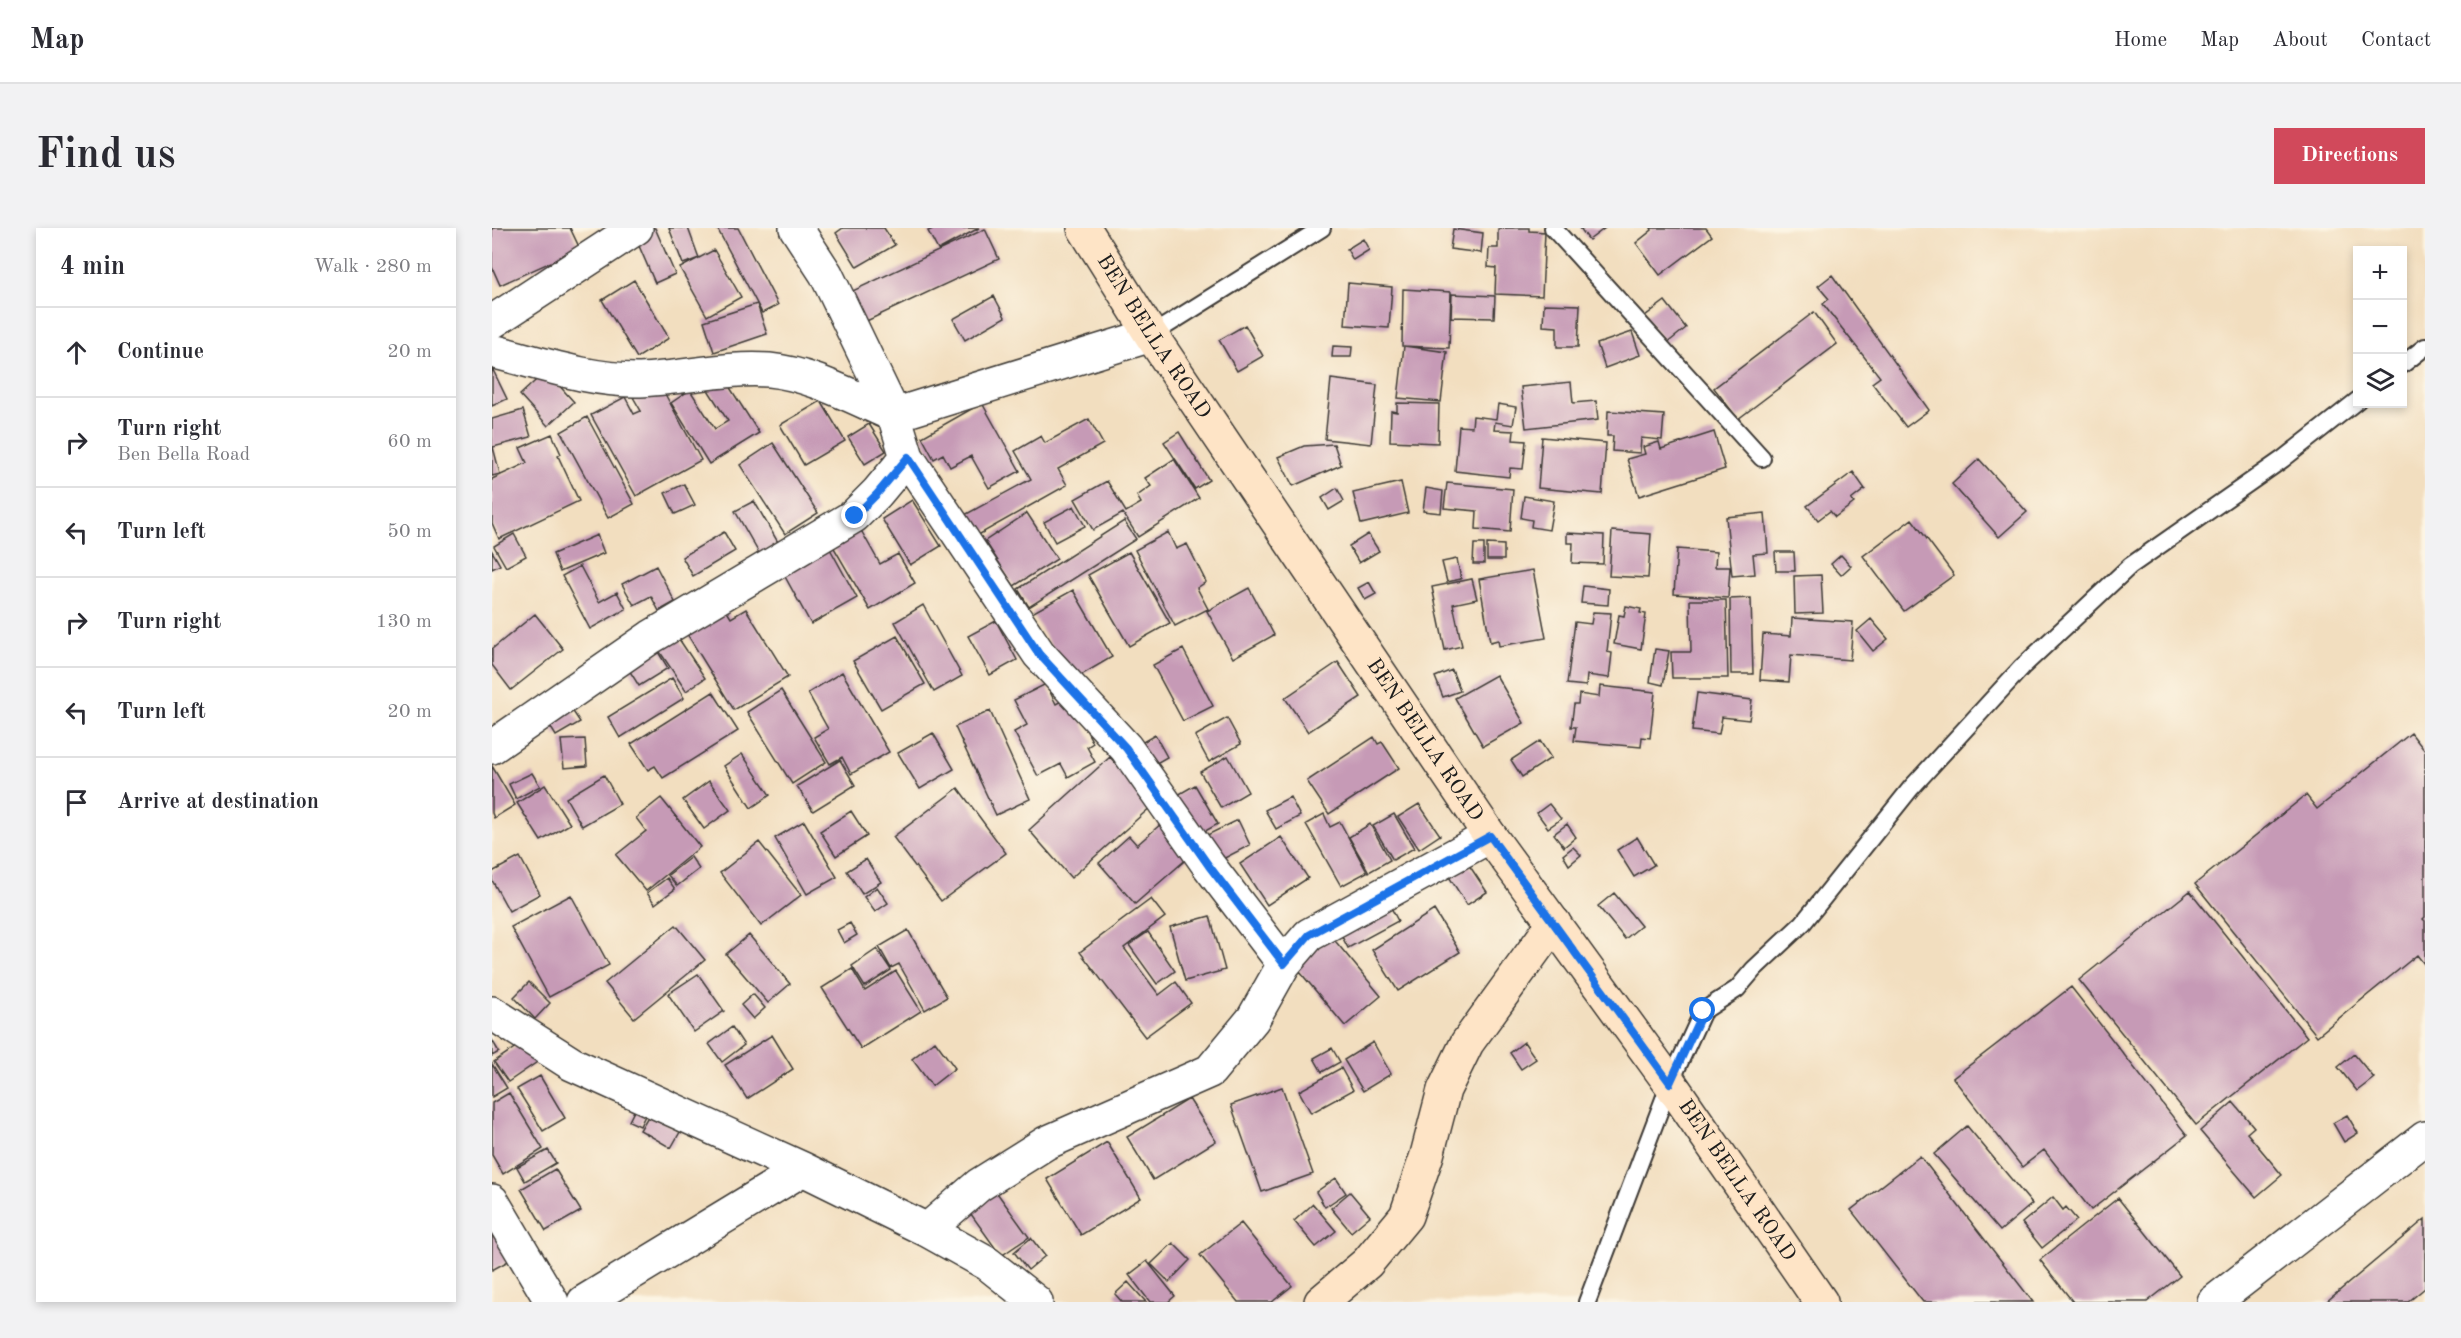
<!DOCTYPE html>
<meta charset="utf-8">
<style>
body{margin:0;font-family:"Old Standard TT",serif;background:#f2f2f3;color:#2b2b33}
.controls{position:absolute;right:18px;top:18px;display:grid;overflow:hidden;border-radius:0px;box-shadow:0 3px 9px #0003}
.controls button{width:54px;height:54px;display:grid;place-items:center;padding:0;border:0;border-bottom:2px solid #e1e1e2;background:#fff;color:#2b2b33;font:30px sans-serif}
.stop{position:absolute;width:18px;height:18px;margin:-14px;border:4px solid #1a73e8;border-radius:50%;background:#fff}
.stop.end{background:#1a73e8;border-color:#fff;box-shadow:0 2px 6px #0008}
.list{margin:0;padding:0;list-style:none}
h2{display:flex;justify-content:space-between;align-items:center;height:78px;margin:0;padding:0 24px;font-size:26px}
h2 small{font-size:20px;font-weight:400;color:#7c7c81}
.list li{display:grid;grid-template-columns:39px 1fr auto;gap:18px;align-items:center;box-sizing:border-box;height:90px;padding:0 24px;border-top:2px solid #e1e1e2}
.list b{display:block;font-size:22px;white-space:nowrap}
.list p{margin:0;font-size:20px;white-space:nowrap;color:#7c7c81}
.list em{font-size:20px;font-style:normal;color:#7c7c81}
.icon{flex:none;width:33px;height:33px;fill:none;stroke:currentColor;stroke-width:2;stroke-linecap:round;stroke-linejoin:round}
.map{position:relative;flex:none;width:1933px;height:1074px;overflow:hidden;border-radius:0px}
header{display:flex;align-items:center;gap:36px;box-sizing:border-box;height:84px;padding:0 30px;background:#fff;border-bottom:2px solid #e1e1e2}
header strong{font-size:28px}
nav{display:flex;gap:33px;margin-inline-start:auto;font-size:21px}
.intro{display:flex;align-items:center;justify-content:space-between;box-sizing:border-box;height:144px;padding:0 36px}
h1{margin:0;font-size:42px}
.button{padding:15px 27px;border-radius:0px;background:#d1495b;color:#fff;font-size:21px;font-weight:700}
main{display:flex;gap:36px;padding:0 36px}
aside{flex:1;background:#fff;border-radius:0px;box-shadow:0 3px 9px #0003}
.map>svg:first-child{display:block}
</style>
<header>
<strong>Map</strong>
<nav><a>Home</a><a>Map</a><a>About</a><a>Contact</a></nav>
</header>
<div class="intro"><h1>Find us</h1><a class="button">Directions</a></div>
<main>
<aside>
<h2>4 min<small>Walk · 280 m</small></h2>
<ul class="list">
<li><svg class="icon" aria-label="ahead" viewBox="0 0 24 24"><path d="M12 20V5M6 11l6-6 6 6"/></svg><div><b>Continue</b></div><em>20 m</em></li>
<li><svg class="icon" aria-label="right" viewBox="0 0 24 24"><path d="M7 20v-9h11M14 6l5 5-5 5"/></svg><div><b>Turn right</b><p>Ben Bella Road</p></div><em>60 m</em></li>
<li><svg class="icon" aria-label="left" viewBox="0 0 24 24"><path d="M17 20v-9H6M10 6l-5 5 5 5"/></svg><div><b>Turn left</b></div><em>50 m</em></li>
<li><svg class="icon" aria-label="right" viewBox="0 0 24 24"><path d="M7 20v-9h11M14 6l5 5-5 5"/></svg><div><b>Turn right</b></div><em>130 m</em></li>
<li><svg class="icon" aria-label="left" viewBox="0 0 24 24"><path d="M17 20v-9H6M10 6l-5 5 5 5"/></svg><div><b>Turn left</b></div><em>20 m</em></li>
<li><svg class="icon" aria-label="arrive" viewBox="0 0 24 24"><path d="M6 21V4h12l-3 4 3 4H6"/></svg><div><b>Arrive at destination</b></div></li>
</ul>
</aside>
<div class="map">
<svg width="1933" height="1074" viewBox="0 0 1933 1074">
<rect width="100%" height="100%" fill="#fcf5e5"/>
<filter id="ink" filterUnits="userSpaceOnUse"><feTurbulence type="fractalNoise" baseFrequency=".0167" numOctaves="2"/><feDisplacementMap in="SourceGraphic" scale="12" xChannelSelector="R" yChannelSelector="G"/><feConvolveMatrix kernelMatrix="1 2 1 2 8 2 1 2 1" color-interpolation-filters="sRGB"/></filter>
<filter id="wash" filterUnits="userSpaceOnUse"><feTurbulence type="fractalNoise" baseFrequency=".008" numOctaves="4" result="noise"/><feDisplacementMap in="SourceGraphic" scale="24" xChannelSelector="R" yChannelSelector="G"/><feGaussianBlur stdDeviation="1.35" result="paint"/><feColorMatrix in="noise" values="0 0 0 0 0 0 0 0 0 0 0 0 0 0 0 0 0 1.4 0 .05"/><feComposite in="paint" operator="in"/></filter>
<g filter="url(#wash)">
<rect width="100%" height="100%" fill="#f2debf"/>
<g id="blocks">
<path fill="#c69ab6" d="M0,0H78L88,21L8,57L0,39Z
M149,0H163L183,46L163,55L141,4Z
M177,0H196L207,30L191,36Z
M225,0H246L286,77L270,85Z
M351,0H392L403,17L365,39L344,5Z
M443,0H487L446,22L436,3Z
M1015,0H1037V3L1053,4L1050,68L1003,66L1004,40L996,39L997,20H1006V1Z
M1088,0H1113L1097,12Z
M1159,0H1214L1220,8L1168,47L1144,15L1160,2Z
M493,1L507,31L366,97L352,67Z
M961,1L991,5L989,25L958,21Z
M871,11L877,22L861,32L855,21Z
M222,22L249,69L215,88L188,40Z
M1340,47L1437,182L1414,199L1380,155L1388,149L1331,76L1337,71L1326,58Z
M142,52L177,110L145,130L110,72Z
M856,55L900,59L897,100L853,97Z
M911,61L959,64L957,120L910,118Z
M960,66L1003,68L1002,90L959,89Z
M502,68L513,89L473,112L461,91Z
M1173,73L1194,100L1174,116L1153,88Z
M265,76L275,106L222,124L212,93Z
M1052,76L1088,77L1086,119H1065V99L1051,98Z
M1322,84L1345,116L1246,191L1222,160Z
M753,97L771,128L745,143L727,112Z
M1140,104L1148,127L1113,140L1105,116Z
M841,118L860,119L859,129H840Z
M912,118L955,124L949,174L906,170Z
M0,140L15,171L0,178Z
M54,143L82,174L56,198L28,167Z
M228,144L267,205L217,236L179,175L198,162L223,201L236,193L211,154Z
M839,151L885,157L879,216L833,211Z
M1079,154L1081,175L1104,173L1106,192L1034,200L1029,159Z
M167,155L209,232L144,268L99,187L133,169L142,186L149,183L141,169Z
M329,173L353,213L312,237L288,197Z
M490,175L528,243L497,260L479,228L458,239L451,226L442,231L430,209Z
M905,175L947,176L946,215L898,213L899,183L905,184Z
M1006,176L1024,179L1021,197L1003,194L1002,202L1022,203L1021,212L1034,213L1031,241L1018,240L1017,249L963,243L967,198L980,199L981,188L1004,191Z
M31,182L39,209L1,219L8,246L0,248V191Z
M1116,183L1172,187L1170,212L1149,210L1148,225L1120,223L1121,208H1115Z
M95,189L142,276L116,290L69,204Z
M597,191L611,216L566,241L575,257L481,310L469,289L539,251L523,223L549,208L553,215Z
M377,196L394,223L373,236L356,209Z
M687,204L717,252L703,261L672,214Z
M1222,204L1233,241L1147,268L1135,231L1153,226L1151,219L1167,214L1169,221Z
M60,206L69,226L66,228L87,273L7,311L0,295V251L35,235L28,220Z
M1050,209L1114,215L1110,266L1046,260Z
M281,215L326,285L293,306L248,237Z
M842,216L849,237L801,258L786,229L812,218Z
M682,231L707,270L646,309L631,285L601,302L583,271L615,253L634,284L649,275L645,268L659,258L653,250Z
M1487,231L1535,284L1507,309L1460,256Z
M1361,244L1373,261L1359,272L1362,275L1343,289L1338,283L1326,292L1315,278Z
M909,254L916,285L869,296L861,265Z
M955,255L1021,261L1018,304L984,301L985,283L952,280Z
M192,256L203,277L183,286L173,265Z
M845,260L852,273L837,282L830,270Z
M934,260L951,263L949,285L931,283Z
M1032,268L1062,273L1057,302L1039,299L1040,292L1029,290Z
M420,272L449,318L418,337L390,291Z
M262,273L287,316L268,327L243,283Z
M582,278L593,298L563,314L552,294Z
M535,285L565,331L522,358L493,313Z
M1273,285L1276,325L1261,326L1263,346L1240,348L1234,289Z
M1420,291L1462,347L1412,383L1371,328Z
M632,293L644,311L537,379L526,361Z
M366,297L388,336L406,326L423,355L378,382L338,313Z
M1120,303L1159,306L1156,350L1117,348Z
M232,304L243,323L201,348L190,329Z
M676,304L684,321L695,316L714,354L705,360L716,381L683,398L643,322Z
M1075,305L1112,307L1111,336L1080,335L1081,315H1075Z
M22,306L34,328L14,339L2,318Z
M876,306L887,323L867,335L857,318Z
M105,307L112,325L68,344L61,326Z
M982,316H992V336H981Z
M995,316L1012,317V332H995Z
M337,319L365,370L319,396L291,345Z
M1185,321L1224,324L1223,339H1238L1236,370L1182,366Z
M0,323L8,337L0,341Z
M637,324L678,395L637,418L596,347Z
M1283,324H1302L1303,343H1284Z
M1349,327L1359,338L1349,347L1339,336Z
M965,331L969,351L955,354L950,334Z
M88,338L107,374L125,364L134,381L98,401L70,348Z
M164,338L183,374L167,383L159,368L142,377L130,356Z
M1041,342L1054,410L1007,418L1006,412L998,414L987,351Z
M1329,347L1331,385L1303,386L1302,348Z
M980,351L985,371L961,376L970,418L953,422L940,359Z
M877,354L884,366L873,372L866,360Z
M1091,358L1117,361L1116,377L1089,375Z
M757,360L782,407L741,430L715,383Z
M581,362L620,429L579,453L540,385Z
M1259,370L1261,446H1239L1238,371Z
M1198,372H1234L1236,450H1180L1179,424H1199Z
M231,377L239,390L254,381L296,449L242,482L192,401Z
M431,377L470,448L442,464L403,394Z
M1134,378L1149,381L1148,385L1154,386L1149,421L1122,416L1127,387L1132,388Z
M1101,384L1119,385L1115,424L1120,425L1117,450L1095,447L1094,458L1075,456L1083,394L1099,396Z
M43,386L71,421L19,462L0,437V421Z
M1300,390L1361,394L1358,432L1299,427L1297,454L1268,452L1271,406L1299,408Z
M1379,391L1396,411L1381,423L1365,403Z
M504,393L525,432L498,447L476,408Z
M183,405L213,450L194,463L164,418Z
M405,408L433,456L389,481L361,433Z
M163,419L176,440L147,458L134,437Z
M691,421L721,478L691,493L661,437Z
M1163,421L1177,423L1171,457L1158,454Z
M846,434L869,469L816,504L793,470Z
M960,442L968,463L951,469L943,449Z
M350,444L397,524L359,546L350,529L338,536L322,509L336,501L316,465Z
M1004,447L1032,495L991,518L963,470Z
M180,450L192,470L128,510L116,489Z
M554,456L564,476L577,469L601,515L595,519L603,534L576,549L569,536L546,548L522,504L535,497L522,472Z
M1108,458L1163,464L1158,510L1150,509L1149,519L1082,513L1084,499H1079L1082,476H1086L1087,466L1107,469Z
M289,462L334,534L300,556L255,484Z
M221,464L246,503L171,550L163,538L156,542L139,516Z
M1205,465L1260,472L1257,492L1230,489L1227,506L1200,503Z
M76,476L88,494L64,508L53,490Z
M498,483L538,571L504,587L463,499Z
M735,490L749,516L717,534L703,508Z
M441,505L462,541L428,561L406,525Z
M1919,505L1933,523V689L1931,691L1933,693V737L1925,727L1825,808L1703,656L1814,567L1825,581Z
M663,507L675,529L654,541L642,519Z
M882,509L886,516L890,514L907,540L837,586L815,553Z
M93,511L95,538L72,540L69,512Z
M1048,513L1059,530L1030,549L1019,532Z
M250,526L278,567L259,580L232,538Z
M736,528L756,564L729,580L708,544Z
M618,529L661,577L579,650L537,602Z
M348,532L363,557L321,583L305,558Z
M0,538L23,577L2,590L0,585Z
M40,545L48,558L24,571L17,556Z
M112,547L128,576L90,598L74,570Z
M217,553L238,582L212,601L191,572Z
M53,557L78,596L49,613L25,575Z
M703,557L726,596L699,611L677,572Z
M466,560L514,625L449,673L401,609Z
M798,569L808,588L784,601L773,582Z
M169,570L208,619L154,663L124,627L154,603L144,590Z
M927,576L948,607L927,621L906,589Z
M1057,576L1069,591L1056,600L1045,585Z
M359,583L375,608L344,628L328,603Z
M832,586L838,599L848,594L875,644L849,658L814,596Z
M902,586L922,620L901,632L881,598Z
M746,592L758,617L723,635L709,610Z
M312,593L345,649L315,666L283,610Z
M670,595L698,628L643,676L607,635L637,608L645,617Z
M878,596L898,632L877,644L857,609Z
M1075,596L1084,609L1072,619L1062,606Z
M789,609L816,650L775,677L748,636Z
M1145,609L1162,637L1142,649L1125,622Z
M267,614L309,667L269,698L228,645Z
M1081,619L1089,627L1077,637L1071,627Z
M28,629L48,666L17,683L0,652V644Z
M199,629L207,641L185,658L176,647Z
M374,631L389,654L370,666L355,643Z
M973,631L995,664L975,677L954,644Z
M175,650L183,661L163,676L155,665Z
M385,659L396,675L383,684L372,669Z
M1698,663L1815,809L1704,897L1587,752Z
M1122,665L1149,698L1133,711L1106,678Z
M79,667L117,737L57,769L19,699Z
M659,671L673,689L632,720L667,767L684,754L699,775L653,809L588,724Z
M895,672L906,693L856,720L845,699Z
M942,682L968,724L906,763L880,722Z
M718,688L733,742L693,753L678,699Z
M358,695L365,707L352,715L345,702Z
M184,697L213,732L142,790L113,755Z
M416,702L455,769L433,782L407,736L399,740L387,719Z
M656,704L683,743L665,756L637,717Z
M257,707L298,756L276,775L234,726Z
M839,708L889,768L853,798L803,738Z
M385,721L399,742L373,759L360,738Z
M360,741L373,763L404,743L429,783L369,821L330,760Z
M206,746L232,783L202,804L176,766Z
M37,754L58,775L43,791L22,769Z
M1579,759L1695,907L1599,982L1552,922L1530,939L1461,850Z
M261,766L273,780L261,791L249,777Z
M240,799L252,817L230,834L217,816Z
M280,807L301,841L255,871L233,837Z
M37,810L51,830L16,854L2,834Z
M0,812L7,824L0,828Z
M443,813L463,840L440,858L420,831Z
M881,814L899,846L871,863L852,832Z
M1032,814L1044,831L1029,841L1018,825Z
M840,820L848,834L830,844L822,830Z
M1862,826L1882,850L1865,863L1846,839Z
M0,836L15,860L0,869Z
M849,840L861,862L819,885L807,863Z
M48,848L73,890L51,903L25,861Z
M790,859L821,946L770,964L739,877Z
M17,865L51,921L11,946L0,927V875Z
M697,871L724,913L661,952L635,909Z
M147,873L157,879L148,898L137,893Z
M1741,874L1762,899L1755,905L1790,947L1764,969L1708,903Z
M158,885L188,904L179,920L148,902Z
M1855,887L1866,905L1852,914L1841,895Z
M1475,898L1540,976L1508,1003L1442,926Z
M615,914L649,970L589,1007L555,951Z
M56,922L64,935L33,953L25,939Z
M1428,928L1541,1074H1431L1359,982Z
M63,941L89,983L54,1003L29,961Z
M844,950L854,965L833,979L824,964Z
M503,962L537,1009L509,1028L476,982Z
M858,964L878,988L859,1004L839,980Z
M1561,969L1571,982L1574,979L1585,992L1550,1020L1530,995Z
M1626,970L1688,1048L1655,1074H1581L1548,1032Z
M821,976L844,1003L824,1019L802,993Z
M1933,991V1060L1916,1074H1834Z
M0,993L22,1030L0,1042Z
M749,995L800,1058L780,1074H746L708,1027Z
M539,1010L553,1028L536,1042L522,1024Z
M681,1015L698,1032L677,1054L659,1036Z
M655,1033L683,1068L676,1074H658L637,1047Z
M636,1054L654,1074H630L623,1066Z"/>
</g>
</g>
<g filter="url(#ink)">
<use href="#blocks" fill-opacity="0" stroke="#3c3934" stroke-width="1.5"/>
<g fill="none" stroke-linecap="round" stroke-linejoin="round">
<defs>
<path id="lane" d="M1061,0L1270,230
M659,107L830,0
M1910,137L1933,119
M1095,1074L1178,855L1211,783L1245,761L1262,741L1311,695L1419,560L1530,439L1587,386L1638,338L1791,231L1866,172"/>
<path id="street" d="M304,0L334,46L402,187L415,229L547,426L634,520L717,638L792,736
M0,94L144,0
M0,123C48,135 98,153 148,152C191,150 234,139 277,142C320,146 362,170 402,187L659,107
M0,519L159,409L362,288L385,265L415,229
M0,785L80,836L311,941L435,1002L496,1036L544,1074
M0,973L60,1074
M435,1002L487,957L554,915L718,843L761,791L792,736L817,707L998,608
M92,1074L311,941
M1722,1074L1933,910"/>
<g id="secondary">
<path id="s1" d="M592,0L659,107L998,608L1178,855L1329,1074"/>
<path d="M829,1074L875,1035L914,988L935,927L952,862L975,815L1062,695"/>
</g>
</defs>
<use href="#lane" stroke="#3c3934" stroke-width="20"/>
<use href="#street" stroke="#3c3934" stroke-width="36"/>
<use href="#secondary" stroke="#3c3934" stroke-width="36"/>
<use href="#lane" stroke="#fff" stroke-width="16"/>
<use href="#street" stroke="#fff" stroke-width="33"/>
<use href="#secondary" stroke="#fee4c6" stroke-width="33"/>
</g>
</g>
<g fill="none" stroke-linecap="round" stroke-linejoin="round" filter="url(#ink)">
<path stroke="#1a73e8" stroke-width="8" d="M363,288L385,266L416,229L547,426L634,520L717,638L792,736L817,707L998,608L1178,855L1211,783"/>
</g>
<g text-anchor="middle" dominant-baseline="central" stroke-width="4.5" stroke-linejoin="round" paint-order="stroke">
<g font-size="21" fill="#1c1c1c" stroke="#fcf5e5">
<text stroke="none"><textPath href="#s1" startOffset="129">BEN BELLA ROAD</textPath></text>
<text stroke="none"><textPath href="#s1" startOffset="615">BEN BELLA ROAD</textPath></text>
<text stroke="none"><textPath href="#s1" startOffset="1155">BEN BELLA ROAD</textPath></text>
</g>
</g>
</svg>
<div class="controls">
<button>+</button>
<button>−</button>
<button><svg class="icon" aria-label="layers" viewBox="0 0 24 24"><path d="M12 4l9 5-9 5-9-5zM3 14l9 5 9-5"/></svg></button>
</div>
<div class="stop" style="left:1211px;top:783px"></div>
<div class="stop end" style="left:363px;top:288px"></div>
</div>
</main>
